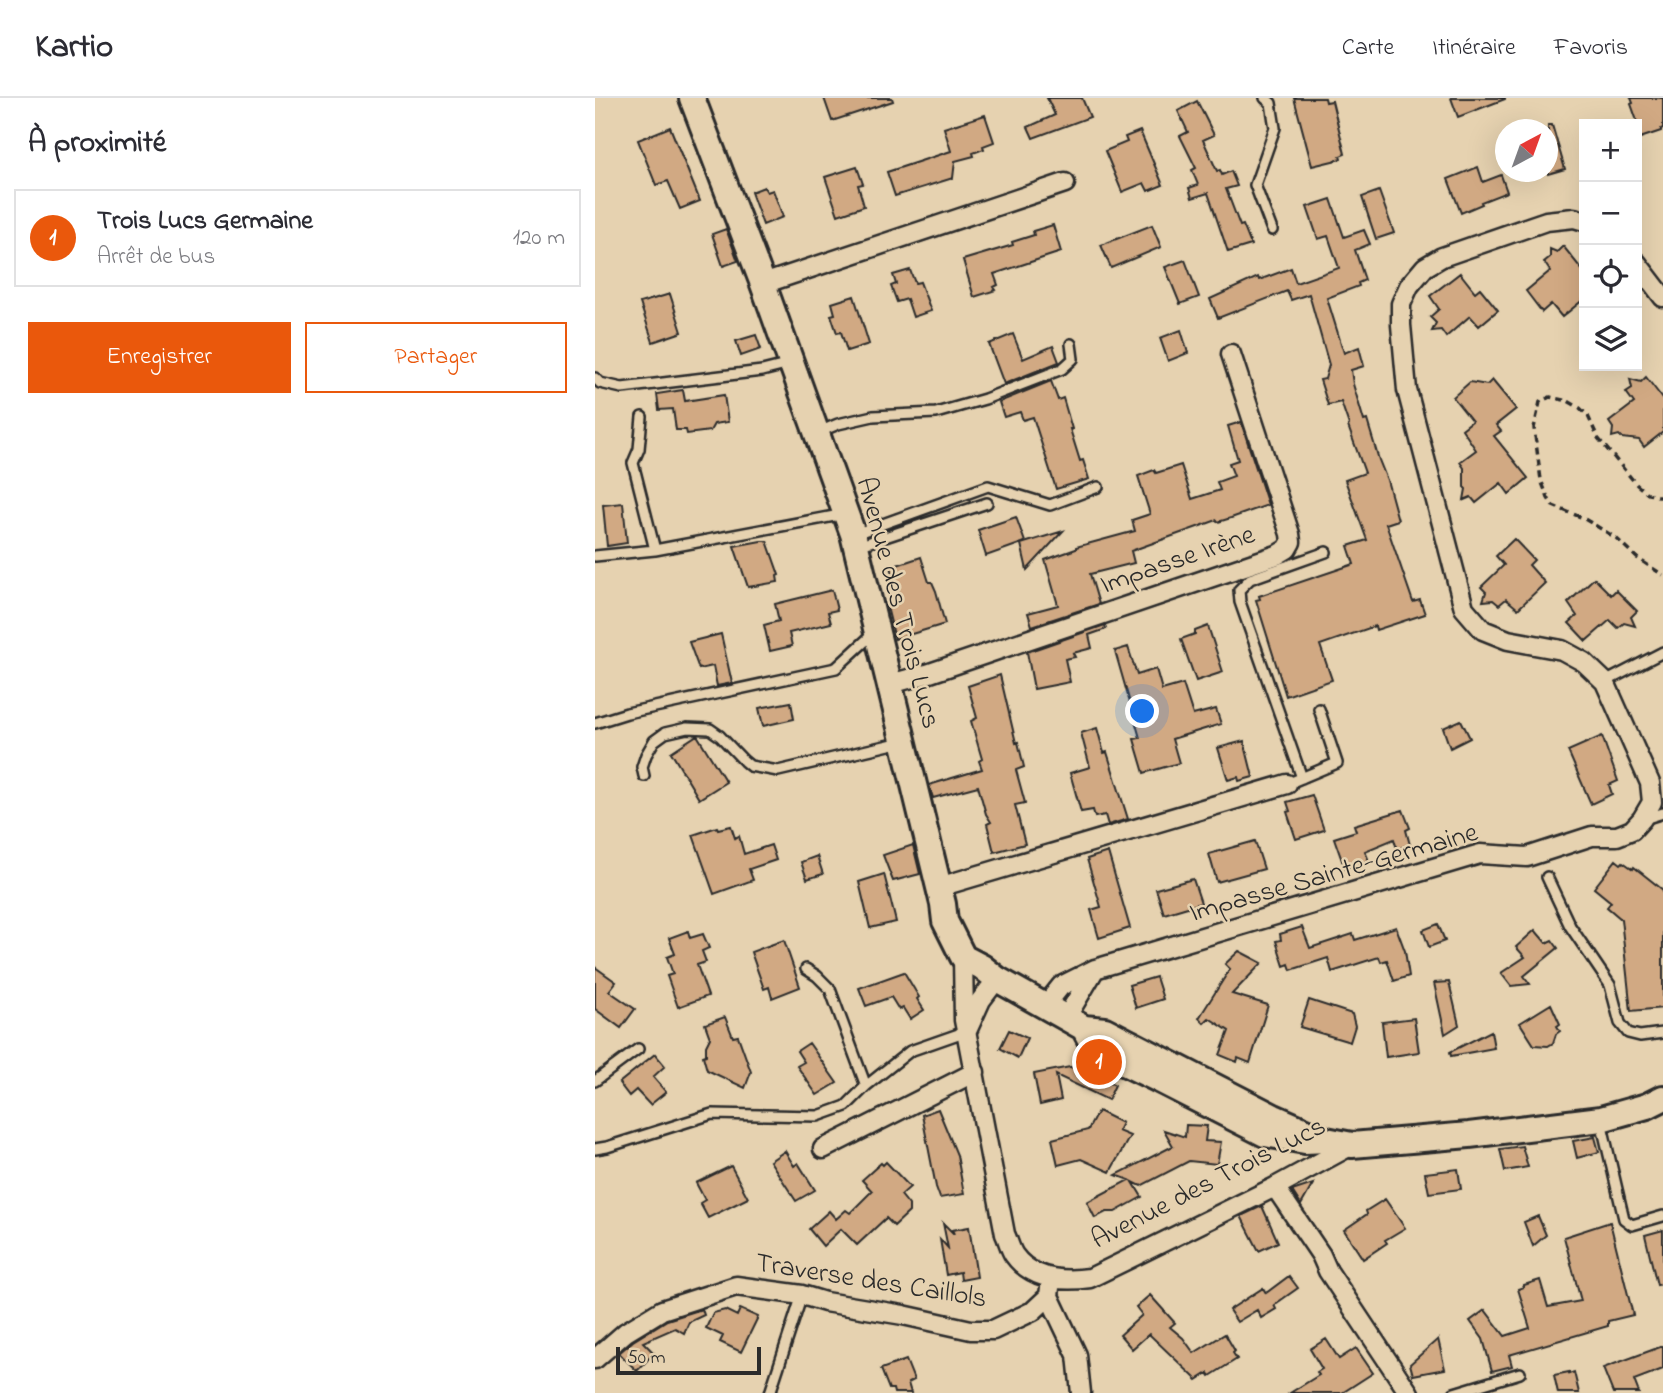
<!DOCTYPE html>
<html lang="fr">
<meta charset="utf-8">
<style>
body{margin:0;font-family:"Indie Flower",sans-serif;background:#f7f7f7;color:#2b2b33}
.controls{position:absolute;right:21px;top:21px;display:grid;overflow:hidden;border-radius:0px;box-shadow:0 7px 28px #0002}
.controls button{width:63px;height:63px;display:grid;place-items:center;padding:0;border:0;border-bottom:2px solid #e1e1e2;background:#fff;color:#2b2b33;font:35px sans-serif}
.compass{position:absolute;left:900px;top:21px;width:63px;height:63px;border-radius:50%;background:#fff;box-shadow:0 7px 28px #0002;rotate:41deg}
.scale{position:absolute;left:21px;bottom:18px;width:145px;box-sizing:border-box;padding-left:7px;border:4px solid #2b2b2b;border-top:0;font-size:19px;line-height:24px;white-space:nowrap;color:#2b2b2b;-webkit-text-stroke:5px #e6d2b0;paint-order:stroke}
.you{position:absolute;left:548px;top:614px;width:24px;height:24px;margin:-18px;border:5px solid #fff;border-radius:50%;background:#1a73e8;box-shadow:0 0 0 10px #1a73e833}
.badge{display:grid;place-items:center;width:46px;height:46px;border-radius:50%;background:#ea580c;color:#fff;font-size:23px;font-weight:700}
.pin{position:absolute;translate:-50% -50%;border:4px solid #fff;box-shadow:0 2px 7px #0006}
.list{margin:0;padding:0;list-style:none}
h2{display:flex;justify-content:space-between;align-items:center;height:91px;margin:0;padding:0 28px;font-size:30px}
h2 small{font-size:23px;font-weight:400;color:#7c7c81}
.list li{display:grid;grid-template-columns:46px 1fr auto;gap:21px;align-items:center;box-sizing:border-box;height:98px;margin:0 14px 14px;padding:0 14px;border:2px solid #e1e1e2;border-radius:0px}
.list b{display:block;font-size:26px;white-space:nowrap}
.list p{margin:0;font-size:23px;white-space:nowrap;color:#7c7c81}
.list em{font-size:23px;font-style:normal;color:#7c7c81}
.actions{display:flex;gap:14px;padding:21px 28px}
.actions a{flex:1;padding:16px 0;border:2px solid #ea580c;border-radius:0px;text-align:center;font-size:24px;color:#ea580c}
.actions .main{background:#ea580c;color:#fff}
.icon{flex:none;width:38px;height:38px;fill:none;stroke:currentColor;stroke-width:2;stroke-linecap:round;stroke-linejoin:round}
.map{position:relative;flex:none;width:1068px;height:1295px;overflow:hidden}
header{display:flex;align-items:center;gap:42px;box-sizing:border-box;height:98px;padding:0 35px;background:#fff;border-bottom:2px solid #e1e1e2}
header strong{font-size:33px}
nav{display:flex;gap:38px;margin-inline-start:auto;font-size:24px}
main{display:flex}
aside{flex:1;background:#fff}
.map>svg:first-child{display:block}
</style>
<header>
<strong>Kartio</strong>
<nav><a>Carte</a><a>Itinéraire</a><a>Favoris</a></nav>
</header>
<main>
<aside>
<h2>À proximité<small></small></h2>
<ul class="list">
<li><span class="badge">1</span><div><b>Trois Lucs Germaine</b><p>Arrêt de bus</p></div><em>120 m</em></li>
</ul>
<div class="actions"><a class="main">Enregistrer</a><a>Partager</a></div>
</aside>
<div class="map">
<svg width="1068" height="1295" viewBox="0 0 1068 1295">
<rect width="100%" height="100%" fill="#e6d2b0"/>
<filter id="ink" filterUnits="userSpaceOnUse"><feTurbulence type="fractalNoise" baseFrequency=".0143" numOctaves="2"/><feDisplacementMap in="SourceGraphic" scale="14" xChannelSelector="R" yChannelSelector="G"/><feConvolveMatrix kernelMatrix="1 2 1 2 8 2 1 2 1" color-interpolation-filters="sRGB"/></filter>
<g filter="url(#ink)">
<path fill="#d1a983" stroke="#2b2b2b" stroke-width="2" d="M229,0H297L298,3L237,23Z
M452,0H487L495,19L438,40L433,29L460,17Z
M699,0H730L731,4L737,3L750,56L745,58L746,61L717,68Z
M856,0H910V1L863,19Z
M1036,0H1068V30L1066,31V33L1042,41V23L1036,6L1038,5Z
M602,3L619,37L608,42L622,73L625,72L627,77L636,73L642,88L631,91L645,128L648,127L656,147L633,154L613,95L597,100L594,90L603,87L597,72L601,70L585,38L593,34L583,13Z
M390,17L399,44L388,48L389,51L378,55L379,58L360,63L358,80L300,98L292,74L356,53L349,30Z
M953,27H957L970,71L953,76Z
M75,29L105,103L85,111L73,83L61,87L43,42Z
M545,33L568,87L553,93L549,85L527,94L510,53L532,44L530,39Z
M262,69L268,86L263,87L269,108L243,117L230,79Z
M883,69L888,84L906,77L912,94L886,104L887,106L866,115L853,81Z
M169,89L172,94L178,92L188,119L168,127L156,94Z
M784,93L799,135L781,141L767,99Z
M736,101L749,139L769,132L775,146L760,152L770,182L763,185L764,188L732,200L749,255L764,249L769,268L756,272L758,286L769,323L772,322L784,362L792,382L803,422L791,426L818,504L825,502L830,516L781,532L780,528L725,547L737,582L691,598L661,502L665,501L664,498L759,466L753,448L772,442L750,382L770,375L753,328L754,327L746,304L733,307L725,282L730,281L734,267L714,196L696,202L692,193L623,220L615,201L663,179L664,182L696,170L701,185L744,170L733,138L723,141L712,109Z
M458,127L466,154L399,176L403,187L399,189L401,192L379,199L368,162L418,147L417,144L439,137L438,133Z
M557,127L566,149L516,170L506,147Z
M131,131L143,163L128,168L117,136Z
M968,148L989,174V201L967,219L956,206L947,214L931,193L955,173L949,164L955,159V151L962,154Z
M590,162L604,199L585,206L570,169Z
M315,172L320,185L325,184L336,213L318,219L312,201L302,204L296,188L301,186L298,177Z
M865,175L880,194L885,190L903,212L884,228L875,218L851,239L846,232L837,233L841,225L835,219L844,211L835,198Z
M75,196L87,234L58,244L45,205Z
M259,198L274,246L252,253L246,234L242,235L236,217L240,216L237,205Z
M586,232L593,255L573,263L565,240Z
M418,236L428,261L458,248L464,264L409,286L394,246Z
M161,237L166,251L146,258L141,243Z
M1051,279L1068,301V334L1049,349L1044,342L1027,340L1024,337L1017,339L1018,330L1014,324L1039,305L1031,294L1037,290L1035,281L1046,284Z
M897,282L921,311L901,327L906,333L899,338L933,380L914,396L906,385L881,405L876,399L869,402L871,391L869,389V370L865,364L881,352L867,331L877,323L858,299L875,284L892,287Z
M456,283L463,302L468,300L477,331H475L485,363L488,362L494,381L461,391L438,319L428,322L425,314L409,319L404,304Z
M88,292L90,303L129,297L133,324L119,326L115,333L92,336L91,332H81L78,311L64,312L62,296Z
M646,324L673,407L636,420L623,424L622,422L536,453L539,465L495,476L504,506L437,528L433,515L463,507L450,462L481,451V449L540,433L537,422L555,416L543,378L559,372L561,375L586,367L597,401L625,392L622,384L639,378L634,365L643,362L633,328Z
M28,405L32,445L12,448L8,407Z
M421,419L430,444L391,458L383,432Z
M468,433L432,472L426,446Z
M919,441L939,462L934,467L950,485L923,511L911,501L904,507L898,502L888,503L891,494L886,489L909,467L901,458Z
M166,443H172L184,477L182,478L183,484L153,489L139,448Z
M326,459L334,484H337L341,493L350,526L300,541L291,505L306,502L296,469Z
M999,480L1016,497L1021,492L1042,513L1036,519L1040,528L1029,525L1023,530L1015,522L991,543L974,525L982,518L973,505Z
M237,492L242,512L233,514L236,525L194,535L197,548L175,553L169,527L184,523L180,506Z
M510,527L511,531L494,537L497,550L478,555L480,559L470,561L475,584L439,591L432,554Z
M613,528L628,574L601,583L586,541L600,536V533Z
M126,536L137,585L122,588L118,568L104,571L94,544Z
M533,549L542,577L561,571L567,592L588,586L598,617L621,611L626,626L577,641L584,665L549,675L539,641L545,640L520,553Z
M405,577L421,645L423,644L429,669L421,672L430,705L420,707L430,746L399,754L392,726L396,724L391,716L383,688L338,700L334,687L387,671L384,663L387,661L376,623L382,620L373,588Z
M196,604L199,621L168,628L164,610Z
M866,622L875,640L855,650L848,630Z
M502,630L509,655L512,654L533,721L513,727L510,717L500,719L498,712L486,714L475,675L495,669L486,635Z
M102,637L131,684L104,701L76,654Z
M1007,638L1023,683L1014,687L1017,696L996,706L973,653Z
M649,643L658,679L644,683L643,679L633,682L623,650Z
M717,697L729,732L701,741L692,714L695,713L692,704Z
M808,712L815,730L811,732L815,747L802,751L799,741L770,753L774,763L750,771L739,740L761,733L759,727Z
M136,728L140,740L144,738L149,756L176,747L181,762L154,771L158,782L119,796L98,737L122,729L123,731Z
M660,743L669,771L622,784L614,756Z
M318,747L325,776L298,783L288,757Z
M513,754L535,830L504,840L496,812L506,809L492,761Z
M222,758L228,776L212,781L206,764Z
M1021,762L1026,766L1028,764L1038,771L1039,769L1068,792V910L1036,913L1026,821L1012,809L1016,804L999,790Z
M289,776L301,824L275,830L264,784Z
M598,781L606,805L569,816L561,791Z
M843,826L850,843L834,849L828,832Z
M707,829L715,850L758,836L760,842L801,829L810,853L814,878L799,883L792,862L786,864L784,859L737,874L733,860L696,872L694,866L689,868L681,843L686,842L685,836Z
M940,832L951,845L957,842L963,850L929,878L935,886L916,888L906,875L930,859L921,849Z
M93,833L95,840L108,836L114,850L107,853L111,864L102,867L113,898L83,909L72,878L78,876L72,859L80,856L74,840Z
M189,842L205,889L177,900L174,889L169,891L156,854Z
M644,853L667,865L637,896L673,907L655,965L643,960L642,964L625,957L634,933L614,920L609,925L604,920L635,871L630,866Z
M0,869L21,884L14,893L40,911L26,930L0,911Z
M309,874L324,899L322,901L329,912L315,921L308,910L304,912L296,899L271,908L264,890Z
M561,879L568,901L541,910L534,887Z
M854,884L864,927L850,936L839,885Z
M714,902L757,916L760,928L755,944L705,929Z
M956,906L965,926L962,928L965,933L961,936L958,945L953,948L939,947L925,925Z
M130,919L138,939L143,938L156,974L150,990L112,972L108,958L111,957V948L115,940L110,926Z
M819,920L824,954L791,959L787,924Z
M414,932L432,940L423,960L405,950Z
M896,933L899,950L856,958L855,954Z
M214,945L242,985L222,997L202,968L209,964L202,953Z
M60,956L70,968L58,979L71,994L55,1007L41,992L34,998L24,985Z
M475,969L494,972L513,981L512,983L520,987L513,1002L461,977L466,1002L445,1007L439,976Z
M343,1011L362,1057L369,1096L345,1100L341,1089L327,1017Z
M503,1013L527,1025L523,1033L535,1038L515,1074L486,1061L463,1067L457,1041L493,1032Z
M591,1027L612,1028L610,1043L626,1044L622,1066L594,1063L546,1088L538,1084L547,1099L520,1114H511L500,1120L492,1104L534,1082L521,1077L578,1048L569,1032L590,1039Z
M1000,1039L1004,1054L982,1060L978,1043Z
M927,1048L933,1069L910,1073L905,1051Z
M190,1053L199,1068L203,1065L220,1092L201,1103L175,1063Z
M291,1064L315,1089L306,1097L314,1107V1114L299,1128L291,1120L262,1147L246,1131L228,1148L214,1131L234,1113L241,1121L251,1112L255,1115L277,1093L267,1082L286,1065L288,1067Z
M136,1068L153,1100L113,1120L105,1105L110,1102L101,1085Z
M863,1071L866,1091L834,1095L830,1075Z
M718,1086L706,1107L697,1093Z
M790,1101L810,1130L790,1142L792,1145L768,1161L749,1132L772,1116L771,1113Z
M667,1108L683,1144L664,1153L646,1118Z
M943,1118L951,1137L938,1148L929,1124Z
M1015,1124L1038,1217L1013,1223V1228L914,1257L917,1268L897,1273L888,1241L875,1223L890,1212L910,1238L935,1230L923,1191L929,1189V1187L945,1182L953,1209L986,1203L969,1139Z
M348,1125L359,1136L357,1132L374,1129L382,1179L366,1182L365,1174L351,1177L345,1141L353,1150Z
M1068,1132V1186L1062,1187L1050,1137Z
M694,1178L703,1190L679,1207L681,1211L666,1220L662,1212L642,1224L634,1212L668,1190L671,1195Z
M555,1197L580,1225L575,1229L588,1240L599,1255L630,1236L640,1253L638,1255L642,1261L615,1278L613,1275L602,1282L554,1236L537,1251L525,1237L547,1217L541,1209Z
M107,1211L109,1217L94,1224L89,1235L80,1230L48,1244L59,1255L42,1273L24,1255L38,1243L72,1222Z
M145,1211L163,1219L146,1254L125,1244L128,1238L111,1230L118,1215L130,1212L142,1218Z
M731,1241L744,1261L761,1250L778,1275L747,1295H695L724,1277L722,1274L727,1271L715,1251Z
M843,1241L850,1271L818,1277L815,1266Z
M1068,1248V1271L1039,1282L1044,1295H1018L1008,1270Z
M311,1262L319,1282L313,1285L316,1295H299L298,1291H294L286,1271Z
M974,1274V1276L979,1274L984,1295H963L959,1277Z"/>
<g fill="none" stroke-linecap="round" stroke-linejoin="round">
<defs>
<path id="lane" d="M670,0L676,5L680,30L660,87L677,132
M0,280L5,285L27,290L167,273L195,266
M47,319L44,351L38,365L60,452
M224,334L243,326L278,318L341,315L390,301L467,271L478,261L476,246
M260,436L393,388L455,407L503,389
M263,448L392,405
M0,458L60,452L250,416
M1010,584L1068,554
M0,625L32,615L241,570L280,534
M49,678L47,669L51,657L59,643L70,635L92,630L115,631L125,638L149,663L155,668L183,673L307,644
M707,680L645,504L644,492L655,481L731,454
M692,686L742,665L724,611
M1049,721L1068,715
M952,779L975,828L1015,887L1025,925L1033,935L1045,938L1068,935
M211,871L222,878L235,891L271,988
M0,983L43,951
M1006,1023L1029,1121L1037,1127L1068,1118
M0,1051L12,1049L117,1016L223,1018L251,1008L271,988L315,953L372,933
M175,1295L207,1197
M859,1295L925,1275"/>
<path id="street" d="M1042,165L1068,199
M168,186L470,85
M295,586L332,576L682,457L692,451L696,444L695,436L636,256
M344,789L692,686
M368,859L369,922L410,1136C413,1142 415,1151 419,1157C437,1182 467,1184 495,1180L680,1089L757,1047
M450,908L466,888L500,871L885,756L932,759L997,738H1022L1037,732L1047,721L1057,704L1055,685L1010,584L989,564L967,552L913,542L888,532L869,510L812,292L806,227V206L814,188L830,169L847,159L951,123L979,120L989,123
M471,920L500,871
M372,933L386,902L402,881
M228,1051L380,974
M680,1089L726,1157L733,1173L814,1295
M454,1198L482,1257L486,1295
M0,1261L31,1234L67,1212L141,1188L207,1197L230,1204L308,1217L376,1232H398L438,1213L454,1198L456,1181"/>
<path id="secondary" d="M97,0L168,186L258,436L348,806L350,823L368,859L387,869L402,881L489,930L510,932L679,1019L731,1042
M489,930L500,951L562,981L670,1036L710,1043L731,1042L757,1047L874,1037L1006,1021L1052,1008L1068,1000"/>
</defs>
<use href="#lane" stroke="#2b2b2b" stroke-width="14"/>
<use href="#street" stroke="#2b2b2b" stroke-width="23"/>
<use href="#secondary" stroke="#2b2b2b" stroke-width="30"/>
<path stroke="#2b2b2b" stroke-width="3.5" stroke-dasharray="7 5" stroke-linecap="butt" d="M1068,399L1053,396L1042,387L1003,340L993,318L985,310L973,303L955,299L945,304L939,330L946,382L953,400L958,408L988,420L1021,440L1042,460L1068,477"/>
<use href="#lane" stroke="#e6d2b0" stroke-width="9"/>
<use href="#street" stroke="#e6d2b0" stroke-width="18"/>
<use href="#secondary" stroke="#e6d2b0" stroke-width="24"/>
</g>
</g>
<g text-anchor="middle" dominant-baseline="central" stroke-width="5" stroke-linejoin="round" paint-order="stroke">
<g font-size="28" fill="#2b2b2b" stroke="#e6d2b0">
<text transform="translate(583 463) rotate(-19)">Impasse Irène</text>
<text transform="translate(302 505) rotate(75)">Avenue des Trois Lucs</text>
<text transform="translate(739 776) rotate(-16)">Impasse Sainte-Germaine</text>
<text transform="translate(614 1086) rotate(-27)">Avenue des Trois Lucs</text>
<text transform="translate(276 1184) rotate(9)">Traverse des Caillols</text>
</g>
</g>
</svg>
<div class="controls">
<button>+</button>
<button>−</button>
<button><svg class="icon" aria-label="locate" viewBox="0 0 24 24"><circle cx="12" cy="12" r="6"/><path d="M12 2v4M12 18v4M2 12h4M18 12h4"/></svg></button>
<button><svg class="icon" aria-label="layers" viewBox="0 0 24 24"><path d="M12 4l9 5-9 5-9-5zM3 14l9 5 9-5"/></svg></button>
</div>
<svg class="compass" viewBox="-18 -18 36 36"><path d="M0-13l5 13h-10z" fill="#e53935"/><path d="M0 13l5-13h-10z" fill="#7c7c81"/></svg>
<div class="scale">50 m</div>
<div class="you"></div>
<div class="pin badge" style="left:504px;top:964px">1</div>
</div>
</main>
